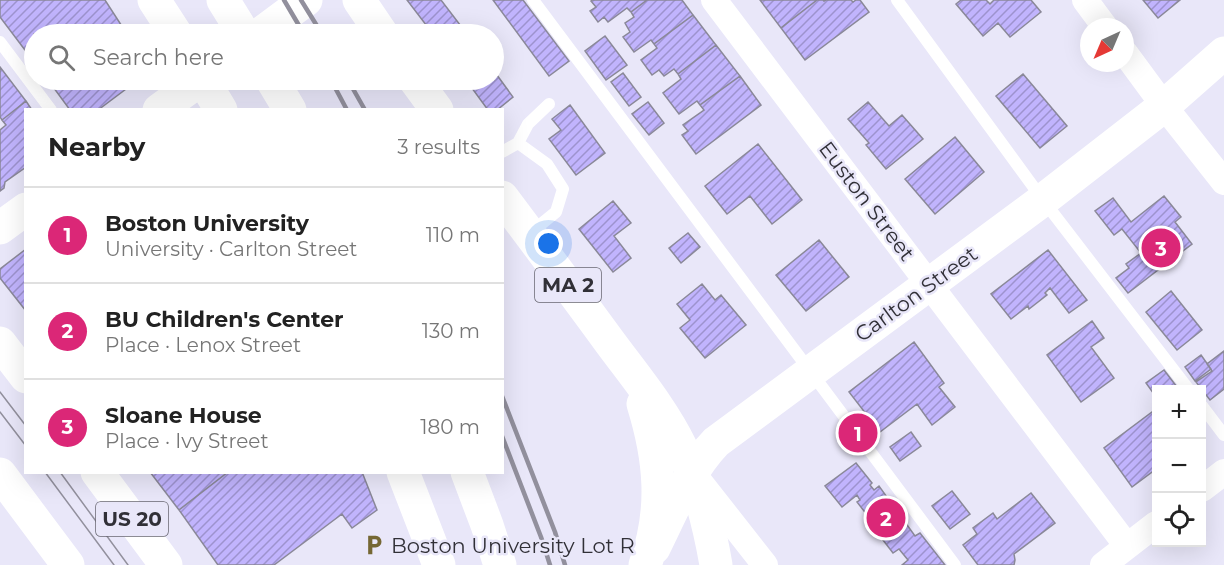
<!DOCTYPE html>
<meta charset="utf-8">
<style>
body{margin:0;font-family:Montserrat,sans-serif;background:#f2f2f2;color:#222}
.controls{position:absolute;right:18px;bottom:18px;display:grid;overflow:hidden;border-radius:0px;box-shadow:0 6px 24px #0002}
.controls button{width:54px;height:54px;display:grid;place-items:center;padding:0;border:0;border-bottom:2px solid #e0e0e0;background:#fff;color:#222;font:30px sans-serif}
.compass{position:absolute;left:1080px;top:18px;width:54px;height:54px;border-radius:50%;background:#fff;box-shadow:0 6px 24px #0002;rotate:224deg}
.you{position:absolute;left:549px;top:244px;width:21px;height:21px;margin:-15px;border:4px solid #fff;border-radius:50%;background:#1a73e8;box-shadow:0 0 0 9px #1a73e833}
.badge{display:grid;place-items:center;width:39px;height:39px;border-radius:50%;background:#db2777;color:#fff;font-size:20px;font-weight:700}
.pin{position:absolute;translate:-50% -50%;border:3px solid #fff;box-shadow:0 2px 6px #0006}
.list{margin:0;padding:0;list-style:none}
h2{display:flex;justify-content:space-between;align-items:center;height:78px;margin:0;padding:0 24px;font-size:26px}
h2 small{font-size:20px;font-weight:400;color:#767676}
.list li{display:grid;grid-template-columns:39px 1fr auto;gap:18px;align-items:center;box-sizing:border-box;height:96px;padding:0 24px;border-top:2px solid #e0e0e0}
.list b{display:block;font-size:22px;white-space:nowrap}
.list p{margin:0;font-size:20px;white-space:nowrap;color:#767676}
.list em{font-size:20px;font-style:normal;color:#767676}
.icon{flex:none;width:33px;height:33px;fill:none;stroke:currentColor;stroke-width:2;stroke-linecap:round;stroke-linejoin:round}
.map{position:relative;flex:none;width:1224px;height:565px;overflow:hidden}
.search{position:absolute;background:#fff;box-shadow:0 6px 24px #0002;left:24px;top:24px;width:480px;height:66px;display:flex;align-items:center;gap:15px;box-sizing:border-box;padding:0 21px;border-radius:33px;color:#767676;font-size:22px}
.panel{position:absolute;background:#fff;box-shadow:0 6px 24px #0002;left:24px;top:108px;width:480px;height:366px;border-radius:0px}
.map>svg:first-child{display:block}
</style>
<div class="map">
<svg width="1224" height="565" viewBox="0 0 1224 565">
<defs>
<pattern id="building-hatch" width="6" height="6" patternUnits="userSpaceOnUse" patternTransform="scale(1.5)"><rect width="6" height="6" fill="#c1b4fd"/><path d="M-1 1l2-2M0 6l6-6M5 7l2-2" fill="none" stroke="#9d93ce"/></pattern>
</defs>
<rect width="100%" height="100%" fill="#e9e7f9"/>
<path fill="url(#building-hatch)" stroke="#8a8898" stroke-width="1.5" d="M0,0H105L127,34H34V62L0,17Z
M407,0H441L467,34H433Z
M493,0H523L569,61L549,76Z
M592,0H647L631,12L627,8L608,22L604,17L598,22L590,11L596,7L591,1Z
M647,0H682L693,15L654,44L651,40L634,52L623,37L630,32L625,23L634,17L631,12Z
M760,0H817L781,28Z
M817,0H823L824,1L826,0H851L853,2L856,0H860L869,12L805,60L781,28Z
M961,0H986L990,4L994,0H1031L1041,12L1010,37L998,23L983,36L956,4Z
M1143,0H1180L1158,18Z
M693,15L716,45L678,74L674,69L664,76L659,70L652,75L641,60L657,48L654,44Z
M605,36L627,65L606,80L585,51Z
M716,45L740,76L700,105L697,101L679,114L663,93L681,79L678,74Z
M0,67L26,101L2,120L0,117Z
M494,71L513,97L497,110H488L466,80H494Z
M623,73L641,97L629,106L611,82Z
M1023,74L1067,126L1040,148L996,96Z
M740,76L761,105L696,154L682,135L688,131L683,125L704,110L700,105Z
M48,80H138L98,110H70Z
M26,101L32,110H26V167L5,182L4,188L0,191V130L6,125L2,120Z
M648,102L664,123L649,135L632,114Z
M868,102L889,126L902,115L923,139L886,169L866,145L869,143L848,119Z
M570,105L605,153L576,175L549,139L561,130L552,119Z
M955,137L984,172L935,214L905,179Z
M758,144L802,200L772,224L750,196L727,214L705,186Z
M1164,196L1181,217L1175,222L1192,244L1128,293L1116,278L1129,268L1126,264L1141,253L1122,229L1114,235L1095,211L1113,198L1131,222Z
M613,201L631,223L614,236L631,258L613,272L579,229Z
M688,233L700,247L681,263L669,248Z
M819,240L849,277L806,311L776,275Z
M26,249V311L0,278V269Z
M1048,250L1087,300L1069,313L1050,288L1045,293L1047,295L1029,309L1028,306L1011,319L991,294Z
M702,284L715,300L721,295L746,325L705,358L680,328L690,320L677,304Z
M1171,291L1202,330L1177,350L1146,312Z
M1092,321L1104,338L1091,347L1114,378L1081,402L1047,355Z
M914,342L944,383L939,387L955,407L932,425L917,404L880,432L849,392Z
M1224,351V389L1210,400L1196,382L1212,371L1207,364Z
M1201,355L1211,369L1195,381L1185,367Z
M1164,370L1177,387L1174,390H1156V397L1146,383Z
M1156,409V469L1132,487L1104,448Z
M911,432L921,446L900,461L890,447Z
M856,463L872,483L870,485L874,490L879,486L915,536L920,533L945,565H902L908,560L899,549L893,553L876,531L878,529L857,502L860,500L857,495L842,507L825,486Z
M150,472H228L179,510Z
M228,472H362L377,510L352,528L342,514L274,565H218L179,510Z
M952,491L970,514L950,529L932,506Z
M1031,493L1055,523L1014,554L1015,560L1014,565H978L963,545L977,534L973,528L993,513L997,519Z"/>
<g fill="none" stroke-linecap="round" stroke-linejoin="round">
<path stroke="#fff" stroke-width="12" d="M533,0L955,565
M897,0L1043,200L1189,390
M0,42L51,110
M518,143L547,164L563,189L556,212L540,225L530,232
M502,152L518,143L528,124L549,104
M1202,406L1224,435"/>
<path stroke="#fff" stroke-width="26" d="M714,0L1127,546
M1085,0L1105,27
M1125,53L1164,106L1224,182
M699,481L765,565
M1202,489L1224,472
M1103,565L1156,524"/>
<path stroke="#fff" stroke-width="33" d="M260,34L306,0
M159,110L200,80
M0,228L26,209
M654,548C672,512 688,471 716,442L1043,200L1164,106L1224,53"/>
<path stroke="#fff" stroke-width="33" d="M0,343L26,377
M97,472L166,565
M0,474L68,565"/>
<path stroke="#fff" stroke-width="33" d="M154,0L176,34
M223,0L244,34
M359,0L382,34
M203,80L221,110
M272,80L290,110
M415,80L437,110
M502,197C538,245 574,293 609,341C634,375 662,408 681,447C699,484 709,524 716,565
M643,404C660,459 665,510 645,565
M403,472L439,565
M467,472L487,525L500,565"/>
<path stroke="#92909d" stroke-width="1.5" d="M0,392L26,426
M0,412L26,446
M45,472L114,565
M60,472L128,565"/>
<path stroke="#92909d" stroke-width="4.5" d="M284,0L304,34
M301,0L322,34
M331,80L347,110
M348,80L365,110
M502,396L555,532L565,565
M502,436L541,537L550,565"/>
</g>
<defs>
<symbol id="parking-bare" viewBox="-9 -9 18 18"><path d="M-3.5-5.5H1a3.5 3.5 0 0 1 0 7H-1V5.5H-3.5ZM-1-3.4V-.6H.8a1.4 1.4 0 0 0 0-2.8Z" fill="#756734" stroke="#e9e7f9" stroke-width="2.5" paint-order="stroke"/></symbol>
</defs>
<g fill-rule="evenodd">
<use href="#parking-bare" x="359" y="530" width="30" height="30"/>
</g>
<g text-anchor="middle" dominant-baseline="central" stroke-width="5" stroke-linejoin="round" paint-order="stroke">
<g fill="#e9e7f9" stroke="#686771" stroke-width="1.5">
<rect x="535" y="268" width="66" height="34" rx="4.5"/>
<rect x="96" y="502" width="72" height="34" rx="4.5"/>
</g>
<g font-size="20" font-weight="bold" fill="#313037">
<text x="568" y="285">MA 2</text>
<text x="132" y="519">US 20</text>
</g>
<g font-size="21" fill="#313037" stroke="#e9e7f9">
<text transform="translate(867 201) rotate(53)">Euston Street</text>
<text transform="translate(916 294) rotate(-36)">Carlton Street</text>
</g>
<g font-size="21" fill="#313037" stroke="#e9e7f9" text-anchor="start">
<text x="391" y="545">Boston University Lot R</text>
</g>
</g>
</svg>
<div class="controls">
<button>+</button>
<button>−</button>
<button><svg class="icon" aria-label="locate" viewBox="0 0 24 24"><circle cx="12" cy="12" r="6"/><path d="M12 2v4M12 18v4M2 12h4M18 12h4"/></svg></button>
</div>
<svg class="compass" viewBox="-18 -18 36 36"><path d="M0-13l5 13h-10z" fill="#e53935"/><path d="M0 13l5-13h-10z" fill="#767676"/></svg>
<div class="you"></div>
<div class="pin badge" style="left:858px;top:433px">1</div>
<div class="pin badge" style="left:886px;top:518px">2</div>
<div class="pin badge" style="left:1161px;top:248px">3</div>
<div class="search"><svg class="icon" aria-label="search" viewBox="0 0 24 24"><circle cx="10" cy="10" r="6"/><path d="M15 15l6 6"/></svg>Search here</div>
<section class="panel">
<h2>Nearby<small>3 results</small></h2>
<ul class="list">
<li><span class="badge">1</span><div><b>Boston University</b><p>University · Carlton Street</p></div><em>110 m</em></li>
<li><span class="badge">2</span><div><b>BU Children's Center</b><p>Place · Lenox Street</p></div><em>130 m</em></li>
<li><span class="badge">3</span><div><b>Sloane House</b><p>Place · Ivy Street</p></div><em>180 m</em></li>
</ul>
</section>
</div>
